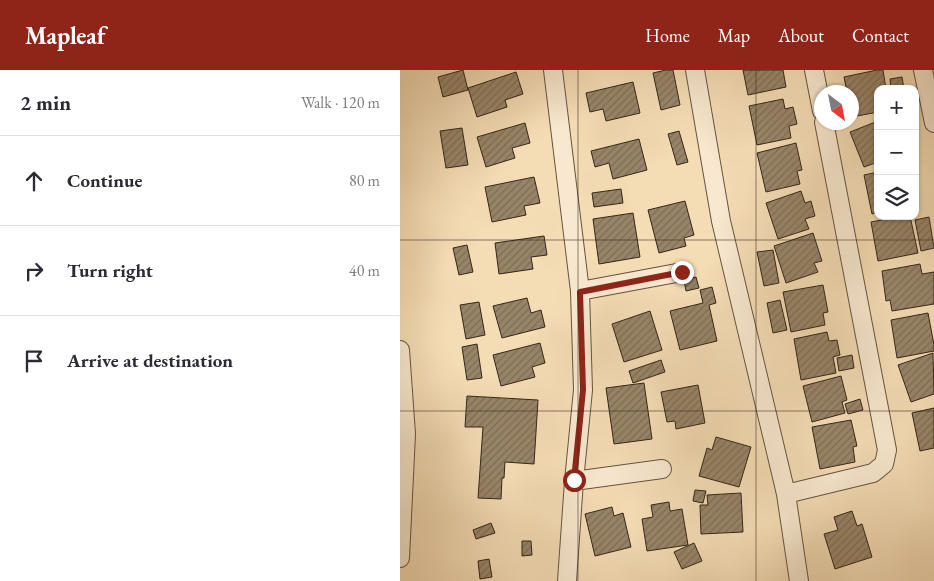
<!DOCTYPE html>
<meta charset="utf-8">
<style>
body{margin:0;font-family:"EB Garamond",serif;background:#f7f7f7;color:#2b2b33}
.controls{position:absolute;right:15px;top:15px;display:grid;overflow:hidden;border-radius:10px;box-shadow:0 1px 4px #0004}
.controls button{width:45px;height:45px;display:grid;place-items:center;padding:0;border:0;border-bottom:1px solid #e1e1e2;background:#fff;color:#2b2b33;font:25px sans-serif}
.compass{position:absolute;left:414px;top:15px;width:45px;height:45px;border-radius:50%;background:#fff;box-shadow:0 1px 4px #0004;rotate:148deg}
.stop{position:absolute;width:15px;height:15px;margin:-11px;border:4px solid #8f2418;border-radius:50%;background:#fff}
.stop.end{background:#8f2418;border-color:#fff;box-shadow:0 1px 5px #0008}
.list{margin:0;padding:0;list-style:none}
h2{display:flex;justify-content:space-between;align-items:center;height:65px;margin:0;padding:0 20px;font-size:21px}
h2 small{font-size:16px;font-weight:400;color:#7c7c81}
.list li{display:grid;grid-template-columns:32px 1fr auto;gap:15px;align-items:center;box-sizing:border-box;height:90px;padding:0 20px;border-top:1px solid #e1e1e2}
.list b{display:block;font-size:19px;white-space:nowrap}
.list em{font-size:16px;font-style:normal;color:#7c7c81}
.icon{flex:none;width:28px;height:28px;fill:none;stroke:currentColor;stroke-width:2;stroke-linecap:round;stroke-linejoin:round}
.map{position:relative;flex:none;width:534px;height:511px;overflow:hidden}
header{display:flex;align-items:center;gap:30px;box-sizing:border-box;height:70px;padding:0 25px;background:#8f2418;color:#fff}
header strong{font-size:24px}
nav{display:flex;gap:28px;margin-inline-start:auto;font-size:18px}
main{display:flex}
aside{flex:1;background:#fff}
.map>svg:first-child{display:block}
</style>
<header>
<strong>Mapleaf</strong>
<nav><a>Home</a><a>Map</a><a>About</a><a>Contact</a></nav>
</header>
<main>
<aside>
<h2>2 min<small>Walk · 120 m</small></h2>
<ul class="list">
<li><svg class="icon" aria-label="ahead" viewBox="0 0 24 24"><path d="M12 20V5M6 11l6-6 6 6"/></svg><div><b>Continue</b></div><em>80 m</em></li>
<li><svg class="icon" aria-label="right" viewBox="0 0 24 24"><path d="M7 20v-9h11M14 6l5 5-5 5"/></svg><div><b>Turn right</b></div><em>40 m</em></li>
<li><svg class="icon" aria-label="arrive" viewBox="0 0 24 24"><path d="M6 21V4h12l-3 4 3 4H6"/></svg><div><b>Arrive at destination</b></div></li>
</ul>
</aside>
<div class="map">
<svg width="534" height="511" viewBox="0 0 534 511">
<defs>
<pattern id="building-hatch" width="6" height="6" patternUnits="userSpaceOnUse" patternTransform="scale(1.25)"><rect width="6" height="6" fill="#988569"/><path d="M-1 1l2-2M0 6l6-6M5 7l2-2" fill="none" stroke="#7d6d55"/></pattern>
</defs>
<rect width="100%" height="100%" fill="#f4dcb5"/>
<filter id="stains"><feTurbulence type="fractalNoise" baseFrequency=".004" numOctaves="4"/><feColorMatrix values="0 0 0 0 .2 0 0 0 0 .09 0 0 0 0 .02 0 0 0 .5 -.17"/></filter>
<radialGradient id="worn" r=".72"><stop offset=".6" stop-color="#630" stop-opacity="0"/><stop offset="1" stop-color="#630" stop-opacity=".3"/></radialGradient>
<path fill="url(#building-hatch)" stroke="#342617" d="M63,0L68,20L43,27L38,7Z
M266,0H273L280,35L261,40L253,3Z
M343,0H383L386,17L348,25Z
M477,0H483L486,19H478V42L452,47V22H447L444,7Z
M116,2L123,24L105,30L107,37L77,47L68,18Z
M502,7L504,19H491L490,9Z
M233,12L240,43L206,51L203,39L190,42L186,23Z
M383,29L385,39L393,37L397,54L389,56L391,68L357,75L349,36Z
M478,51V92L464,97L450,62Z
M125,53L130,73L112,78L115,88L86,97L77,67Z
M62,58L68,95L46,98L40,61Z
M279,61L288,92L277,95L268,64Z
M239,69L247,100L213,109L209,93L195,97L191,81Z
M396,73L402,100L397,101L400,114L366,122L357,83Z
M478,102V142L472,144L464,105Z
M134,107L140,133L124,136L126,145L92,152L85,117Z
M221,119L223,133L194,137L192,123Z
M401,121L405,133L411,131L415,146L405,149L409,159L378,169L366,133Z
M285,131L294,165L284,168L286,176L259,183L248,140Z
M233,143L240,187L199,194L193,149Z
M502,146H510L518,183L478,191L471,152Z
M529,147L534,178L521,181L515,150Z
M413,163L422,191L414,193L418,202L386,213L374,176Z
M144,166L147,185L131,187L133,199L99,204L95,173Z
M67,175L73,202L59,205L53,178Z
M373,180L379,213L364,216L357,182Z
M520,194L522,204L534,202V234L492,241L490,230L486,231L482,201Z
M296,207L299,218L286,221L284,210Z
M423,215L428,242L423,243L425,255L391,262L383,222Z
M312,217L316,233L309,235L317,271L280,280L270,241L303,233L300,220Z
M127,228L131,243L141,240L145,257L102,268L93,236Z
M380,230L387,260L373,263L367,233Z
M79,232L85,265L66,269L60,235Z
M250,241L262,280L224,292L212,254Z
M528,243L534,275V281L497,288L491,250Z
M427,262L429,271L437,270L440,285L433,287L436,303L401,310L394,269Z
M140,273L145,293L132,297L135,307L101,316L93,285Z
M77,274L82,308L67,310L62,277Z
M533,283L534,324L511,332L498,295Z
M452,285L454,298L439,301L437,288Z
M261,290L265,302L233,313L229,301Z
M441,306L447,330L442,332L445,343L412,352L403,316Z
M244,313L252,369L214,374L206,318Z
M298,315L305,353L276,359L275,351L267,352L261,322Z
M67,326L138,330L134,394L105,392L104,408H102L101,429L78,428L83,357H65Z
M460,329L463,340L448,344L445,334Z
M534,338V378L520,381L512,343Z
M451,350L457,376L453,377L455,392L420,399L412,357Z
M316,367L351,377L339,417L299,406L307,378L312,380Z
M295,420L306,421L303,433L293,431Z
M341,423L343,462L301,464L300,435H308L307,425Z
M269,432L270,441L282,439L288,475L247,481L242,449L253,447L251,435Z
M212,437L214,446L223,443L231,477L195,486L185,444Z
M452,441L457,456L462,454L472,487L435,499L424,464L438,460L434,447Z
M91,453L95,463L76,469L73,460Z
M122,471H131L132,485L122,486Z
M294,473L302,491L282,499L274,482Z
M89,489L92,507L80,509L78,491Z"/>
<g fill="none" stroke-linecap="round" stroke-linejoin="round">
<defs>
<path id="minor" d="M153,0L180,221L183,320L174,411L167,511
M295,0L321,151L386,424L399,511
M414,0L422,41
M523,0L534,53
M180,221L282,202
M0,280L6,364L0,488
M174,411L262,399
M386,424L473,403L484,394L487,380L424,52"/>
</defs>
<use href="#minor" stroke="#64543e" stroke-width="20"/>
<use href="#minor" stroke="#f8e8cf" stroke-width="18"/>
</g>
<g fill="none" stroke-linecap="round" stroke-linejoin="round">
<path stroke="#8f2418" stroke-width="6" d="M174,410L183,320L180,222L282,202"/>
</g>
<path fill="none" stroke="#342617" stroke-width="1" stroke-opacity="0.55" d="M178,0V511M356,0V511M0,170H534M0,341H534"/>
<rect width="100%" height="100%" filter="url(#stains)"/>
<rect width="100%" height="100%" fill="url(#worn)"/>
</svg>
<div class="controls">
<button>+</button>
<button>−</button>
<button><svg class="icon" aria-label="layers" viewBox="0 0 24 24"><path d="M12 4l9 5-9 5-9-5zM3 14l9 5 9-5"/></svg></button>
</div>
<svg class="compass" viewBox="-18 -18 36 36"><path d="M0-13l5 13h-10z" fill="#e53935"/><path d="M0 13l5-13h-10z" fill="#7c7c81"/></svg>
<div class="stop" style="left:174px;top:410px"></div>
<div class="stop end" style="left:282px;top:202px"></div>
</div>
</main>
